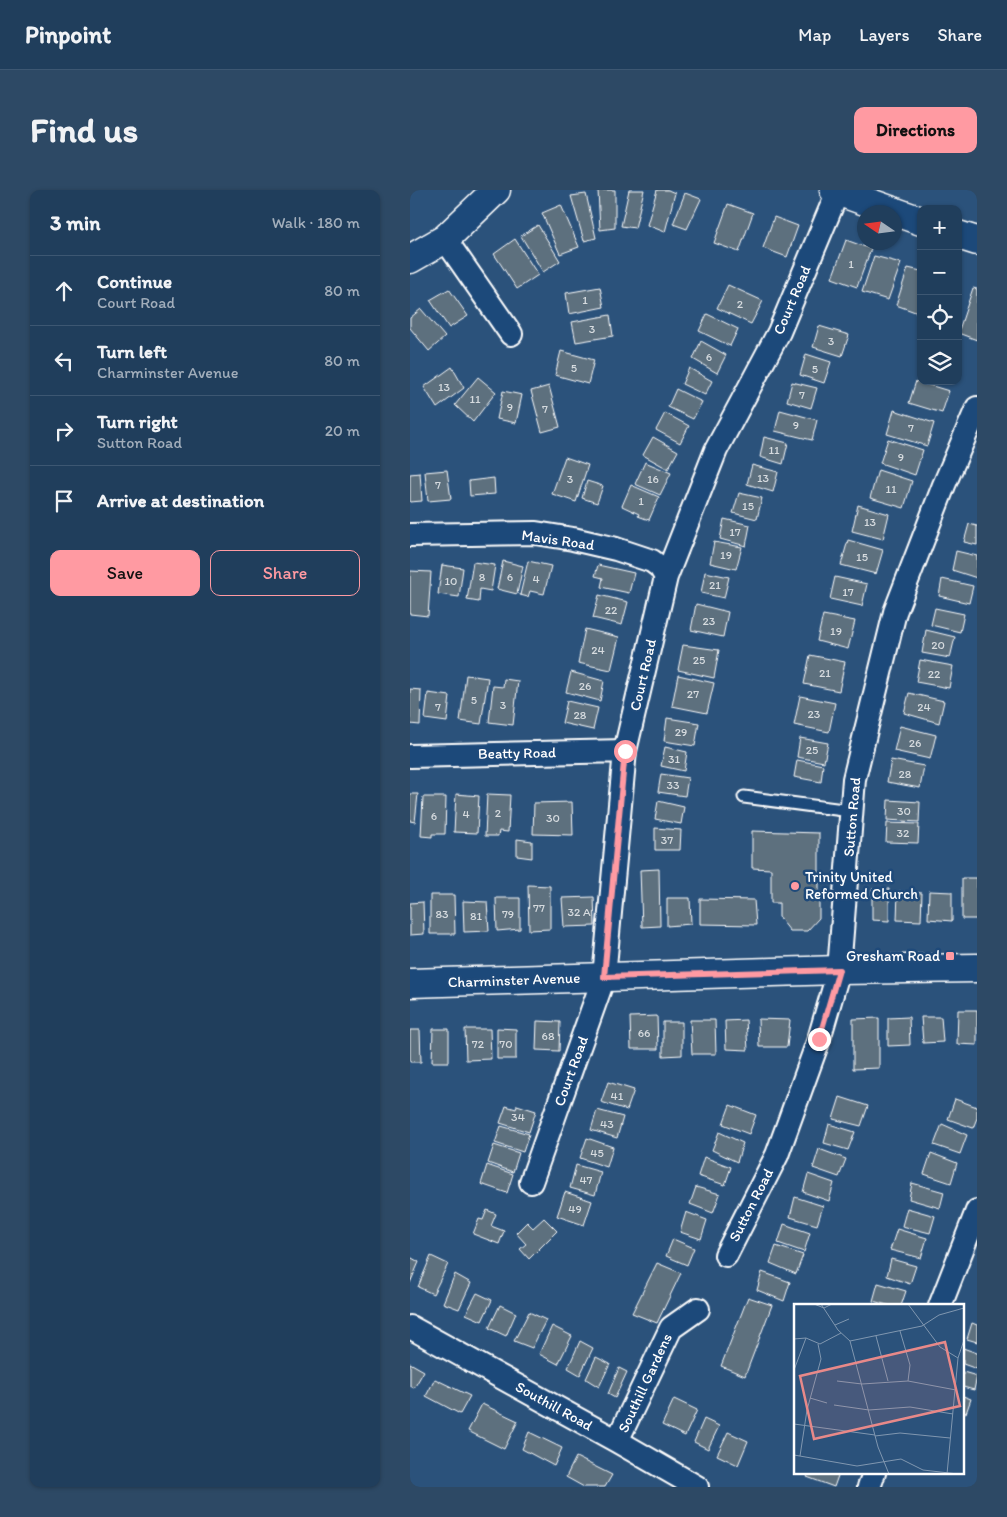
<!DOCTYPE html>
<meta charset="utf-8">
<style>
body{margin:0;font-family:Itim,sans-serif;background:#2d4965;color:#f1f3f6}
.controls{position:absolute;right:15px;top:15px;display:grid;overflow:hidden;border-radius:10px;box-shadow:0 1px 4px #0004}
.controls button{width:45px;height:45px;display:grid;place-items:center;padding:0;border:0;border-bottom:1px solid #3d5772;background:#203e5c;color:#f1f3f6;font:25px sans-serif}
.compass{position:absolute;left:447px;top:15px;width:45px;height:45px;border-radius:50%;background:#203e5c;box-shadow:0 1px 4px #0004;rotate:283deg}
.stop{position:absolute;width:15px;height:15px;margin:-11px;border:4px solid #ff9aa2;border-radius:50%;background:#fff}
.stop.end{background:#ff9aa2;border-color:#fff;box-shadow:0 1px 5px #0008}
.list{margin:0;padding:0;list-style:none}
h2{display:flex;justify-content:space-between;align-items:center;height:65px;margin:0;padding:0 20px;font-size:21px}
h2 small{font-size:16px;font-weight:400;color:#a2aebb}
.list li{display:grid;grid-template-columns:32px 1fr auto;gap:15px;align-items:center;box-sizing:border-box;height:70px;padding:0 20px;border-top:1px solid #3d5772}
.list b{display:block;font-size:19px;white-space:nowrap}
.list p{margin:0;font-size:16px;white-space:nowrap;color:#a2aebb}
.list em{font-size:16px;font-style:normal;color:#a2aebb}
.actions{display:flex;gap:10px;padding:15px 20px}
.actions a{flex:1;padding:11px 0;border:1px solid #ff9aa2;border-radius:10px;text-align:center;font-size:18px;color:#ff9aa2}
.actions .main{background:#ff9aa2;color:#111}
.icon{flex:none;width:28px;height:28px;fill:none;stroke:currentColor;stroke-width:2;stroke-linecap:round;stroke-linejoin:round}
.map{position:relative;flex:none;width:567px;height:1297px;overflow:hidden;border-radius:10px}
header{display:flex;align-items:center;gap:30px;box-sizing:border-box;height:70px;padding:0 25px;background:#203e5c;border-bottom:1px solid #3d5772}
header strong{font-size:24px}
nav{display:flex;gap:28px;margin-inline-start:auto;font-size:18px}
.intro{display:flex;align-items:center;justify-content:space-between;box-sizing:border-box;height:120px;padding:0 30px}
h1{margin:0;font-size:35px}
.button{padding:12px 22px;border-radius:10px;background:#ff9aa2;color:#111;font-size:18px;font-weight:700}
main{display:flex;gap:30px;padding:0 30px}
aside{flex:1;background:#203e5c;border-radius:10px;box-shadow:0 1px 4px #0004}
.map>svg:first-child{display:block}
</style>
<header>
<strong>Pinpoint</strong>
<nav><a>Map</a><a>Layers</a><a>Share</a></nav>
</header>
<div class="intro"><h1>Find us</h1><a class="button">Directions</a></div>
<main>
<aside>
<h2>3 min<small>Walk · 180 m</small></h2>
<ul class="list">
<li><svg class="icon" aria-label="ahead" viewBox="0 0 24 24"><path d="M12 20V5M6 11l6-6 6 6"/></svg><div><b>Continue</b><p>Court Road</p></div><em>80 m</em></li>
<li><svg class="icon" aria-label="left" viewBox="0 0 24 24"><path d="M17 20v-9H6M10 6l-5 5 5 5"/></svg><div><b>Turn left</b><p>Charminster Avenue</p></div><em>80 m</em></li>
<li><svg class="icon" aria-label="right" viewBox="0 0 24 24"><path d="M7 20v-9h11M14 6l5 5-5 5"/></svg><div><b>Turn right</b><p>Sutton Road</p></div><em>20 m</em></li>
<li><svg class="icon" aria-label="arrive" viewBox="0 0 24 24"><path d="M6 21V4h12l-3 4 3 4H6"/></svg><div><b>Arrive at destination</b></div></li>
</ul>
<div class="actions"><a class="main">Save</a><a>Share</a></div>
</aside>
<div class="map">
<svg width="567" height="1297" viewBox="0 0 567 1297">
<rect width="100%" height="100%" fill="#2b527b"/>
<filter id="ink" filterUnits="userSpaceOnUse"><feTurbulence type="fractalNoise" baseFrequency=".02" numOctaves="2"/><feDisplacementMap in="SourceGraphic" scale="10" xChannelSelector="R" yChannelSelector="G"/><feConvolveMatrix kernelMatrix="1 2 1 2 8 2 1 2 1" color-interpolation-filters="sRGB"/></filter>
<g filter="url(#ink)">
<path fill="#5d707e" stroke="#fff" d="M188,0H205V38L190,40Z
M219,0H234L225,38L211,36Z
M247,0H258L265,3L255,42L237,35Z
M275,3L291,9L277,39L263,34Z
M176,4L186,48L174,51L161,6Z
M318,14L343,23L329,62L304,53Z
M151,15L169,57L150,64L132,23Z
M364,27L388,36L377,67L353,58Z
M128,35L150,71L133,82L111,46Z
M105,49L128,85L107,99L84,64Z
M436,50L461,59L447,97L422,88Z
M464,66L491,73L478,110L452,102Z
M498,78L511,81V115L508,123L486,115Z
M318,95L353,111L341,134L307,118Z
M190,97L194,117L159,124L156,103Z
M563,98L567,99V150L548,143Z
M39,99L58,126L39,138L20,110Z
M11,119L35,147L19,161L0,138V128Z
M297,124L328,139L320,156L289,141Z
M200,125L203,146L166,152L162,132Z
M409,136L439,145L432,166L403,157Z
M291,151L316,165L307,183L283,169Z
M151,161L184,170L178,194L145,185Z
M396,164L421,172L414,193L390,185Z
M42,177L54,198L27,218L14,197Z
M279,178L302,191L295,205L272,194Z
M68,187L86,202L63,232L45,215Z
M506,191L539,201L532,223L499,213Z
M382,192L407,198L401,218L377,211Z
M139,196L150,237L132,242L121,201Z
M266,199L292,212L283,229L258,217Z
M93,201L112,205L106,233L87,229Z
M370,220L407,230L402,250L365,241Z
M484,220L524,233L517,256L477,244Z
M255,223L279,236L270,253L246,240Z
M243,247L268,261L258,279L233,265Z
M354,247L378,253L373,274L350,267Z
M478,249L513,260L505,285L470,273Z
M155,267L178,275L166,312L142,304Z
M235,272L261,283L250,305L225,294Z
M342,275L368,282L363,302L337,294Z
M37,280L41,309L18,311L15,282Z
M468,280L502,291L494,318L460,308Z
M10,283L12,311L0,312V284Z
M84,288L85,304L60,306L59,291Z
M177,291L193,296L187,313L172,308Z
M221,295L249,307L239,330L228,326L229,324L212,316Z
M329,303L352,308L347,329L323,323Z
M448,315L479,324L473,349L442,341Z
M314,329L340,335L336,356L310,349Z
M559,334L567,336V355L554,352Z
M438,350L473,360L466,384L431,375Z
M304,352L332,357L326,379L300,373Z
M546,361L567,366V388L542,380Z
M93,371L113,376L107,404L87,399Z
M118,371L141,376L134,404L120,401L118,407L110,405Z
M63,372L85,375L81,401L70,399L69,412L57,410Z
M32,375L53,378L49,407L28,404Z
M188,375L224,383L219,403L191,397L193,388L185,386Z
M0,381L21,382L18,426L0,424Z
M295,382L319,387L314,408L291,403Z
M425,387L457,394L452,416L420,409Z
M532,389L563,396L559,413L529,406Z
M189,405L218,412L212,435L183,428Z
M286,414L318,422L313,447L281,440Z
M525,418L554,424L550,442L521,435Z
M413,425L445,431L438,459L407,451Z
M175,439L209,447L201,480L168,473Z
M516,440L545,447L540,468L512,463Z
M273,455L309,460L304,488L268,480Z
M400,465L435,472L429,501L394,494Z
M510,470L543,476L539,498L506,492Z
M161,482L194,491L190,511L156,502Z
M56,485L78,488L71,534L50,531Z
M268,485L304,493L297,523L262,516Z
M94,489L108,491L103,535L79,532L83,496L93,497Z
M0,499L11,500L10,535L0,534Z
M18,503L40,506L37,532L15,529Z
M499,503L534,511L529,533L494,523Z
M390,506L425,513L419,542L384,535Z
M157,511L188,518L183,540L152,533Z
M257,528L289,533L285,556L254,551Z
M490,536L526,545L520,569L484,561Z
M390,548L418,553L414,572L387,567Z
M255,557L277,562L274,581L251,576Z
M387,570L413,575L411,592L384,587Z
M481,570L514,576L510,598L477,592Z
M251,584L278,588L275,606L248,602Z
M0,604H8L5,632L0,631Z
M46,604L69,606L67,643L44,642Z
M77,604L100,605L98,642L89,641L88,646H75Z
M13,607H36L35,644H22V647L11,646Z
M478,610L510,612L509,632L477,630Z
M248,611L274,617L271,634L245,629Z
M162,612L163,645L123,644L124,613Z
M477,633L509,634L508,653L476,652Z
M245,638L271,640L270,660H245Z
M342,641L409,643V728L397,741H380L369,727V713H361V679L342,678Z
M107,649L122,651V668L107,666Z
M249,679L250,736L232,737L230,680Z
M552,688H567V729H552Z
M118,695L140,696V739L119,740Z
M462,699H479V731L462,730Z
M488,701L512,703L511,731L487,730Z
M519,701L542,702V731L518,729Z
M20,705H44L45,744H20Z
M184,707L185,736L154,737L152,708Z
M86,708H110V739L87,741Z
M257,708H280L281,734L257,736Z
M290,709L344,710L346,735L290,734Z
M53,711L77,712L79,741L54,742Z
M13,712L14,744L0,745V713Z
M548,820H567V855L547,854Z
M247,826L248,859H221L220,827Z
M499,827L500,855L478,856V828Z
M511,827H531L533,852L513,853Z
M469,828V878L443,879V829Z
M348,829L380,830L377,857H349Z
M280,830H305L306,864H282Z
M336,830L338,860L316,859L315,831Z
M127,831L150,832L149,861L126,860Z
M253,832H272V865L253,866Z
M87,838L106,839V869H87Z
M23,839H39V872H22Z
M55,839H80L81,869L56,870Z
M0,840H10L11,872H0Z
M198,892L224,900L217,920L191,912Z
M430,907L458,916L451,936L423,929Z
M545,909L567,917V928L563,938L538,929Z
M107,915L126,921L119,942L90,933L96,916L106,919Z
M320,915L346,925L339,944L313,934Z
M187,920L213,927L207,948L181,940Z
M419,934L445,942L438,960L414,953Z
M532,934L557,945L550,964L524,955Z
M91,936L119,944L113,962L85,953Z
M309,942L333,953L327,972L302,960Z
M177,948L203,957L197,977L170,968Z
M84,955L109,963L103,982L78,973Z
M409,959L436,969L429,987L403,978Z
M521,963L547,973L541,993L514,984Z
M294,967L321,977L315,995L288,986Z
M77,975L103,984L97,1003L71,994Z
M166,975L191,982L185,1005L160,998Z
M398,984L424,993L419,1011L393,1002Z
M502,993L534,1002L530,1018L499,1009Z
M286,997L310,1004L303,1023L280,1014Z
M155,1002L182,1011L174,1035L147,1026Z
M385,1007L413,1016L407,1035L380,1027Z
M497,1018L525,1026L520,1043L492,1036Z
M77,1020L86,1024L81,1036L94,1041L89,1054L63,1044L69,1029L73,1030Z
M276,1022L297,1030L291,1049L270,1042Z
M134,1028L147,1041L119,1069L110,1059L116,1054L106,1043L117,1032L123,1038Z
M374,1034L400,1043L394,1062L368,1053Z
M487,1039L517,1048L511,1068L480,1060Z
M263,1049L284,1058L277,1075L256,1066Z
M366,1056L393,1065L386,1084L360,1073Z
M21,1066L38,1074L23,1104L8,1097Z
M0,1067L9,1072L0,1093Z
M481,1069L506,1076L500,1094L477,1086Z
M247,1073L271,1083L247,1133L222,1123Z
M352,1082L380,1092L374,1111L347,1100Z
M45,1084L61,1093L49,1119L33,1113Z
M468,1093L496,1101L491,1116H481L463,1111Z
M67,1103L82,1110L72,1131L56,1124Z
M338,1107L362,1115L335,1186L311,1176Z
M90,1115L106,1123L96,1146L79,1138Z
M119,1122L136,1130L122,1158L104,1151Z
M562,1133L567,1135V1152L557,1149Z
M142,1136L162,1146L148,1174L129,1164Z
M170,1151L183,1158L170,1185L158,1178Z
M553,1158L567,1163V1179L553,1174Z
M186,1167L200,1174L189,1197L176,1189Z
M0,1173L14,1181L4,1198L0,1196Z
M209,1178L217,1182L205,1208L198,1204Z
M553,1182L567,1186L564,1200L553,1197Z
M25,1189L60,1206L50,1224L16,1206Z
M553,1206L561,1209L556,1223L553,1222Z
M264,1209L287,1220L275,1246L252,1235Z
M72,1214L108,1231L94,1259L58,1241Z
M294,1229L309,1236L298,1259L284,1252Z
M119,1242L152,1258L144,1276L112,1259Z
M318,1242L338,1251L328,1275L307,1265Z
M166,1267L202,1285L195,1297H174L156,1287Z
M399,1283H429L424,1297L397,1287Z"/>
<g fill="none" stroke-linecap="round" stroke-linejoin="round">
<defs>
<path id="lane" d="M334,607L441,621"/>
<path id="street" d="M35,49L101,144
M0,345L126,343L163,349L206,359L242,371L250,377L256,387
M0,566L215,561
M121,992L194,787L215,561L256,387L306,260L369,142L428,1
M316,1065L367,965L409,849L429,780L444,589L485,422L534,295L567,218
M530,1116L567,1021
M0,1137L207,1251L287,1297
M207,1251L261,1138L288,1119
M459,1297L464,1283"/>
<path id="secondary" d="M424,0L511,31
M548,45L567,51
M0,69L35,49L86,0
M0,793L429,780L567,778"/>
</defs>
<use href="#lane" stroke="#fff" stroke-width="15"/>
<use href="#street" stroke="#fff" stroke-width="26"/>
<use href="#secondary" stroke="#fff" stroke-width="31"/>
<use href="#lane" stroke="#1f4a7a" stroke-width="11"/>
<use href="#street" stroke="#1f4a7a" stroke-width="22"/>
<use href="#secondary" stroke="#1f4a7a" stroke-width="28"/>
</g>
</g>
<g fill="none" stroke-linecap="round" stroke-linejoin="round" filter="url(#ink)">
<path stroke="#ff9aa2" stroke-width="6" d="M215,561L194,787L429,780L409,849"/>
</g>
<g fill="#ff9aa2" stroke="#1f4a7a" stroke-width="2">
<circle cx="385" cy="696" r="5"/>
<rect x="535" y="761" width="10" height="10" rx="2.5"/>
</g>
<g text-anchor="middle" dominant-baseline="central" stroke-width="5" stroke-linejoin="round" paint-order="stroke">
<g font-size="12" fill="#d6dbdf">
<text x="441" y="74">1</text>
<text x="175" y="110">1</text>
<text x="330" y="114">2</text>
<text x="182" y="139">3</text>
<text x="421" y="151">3</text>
<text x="299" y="167">6</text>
<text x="164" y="178">5</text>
<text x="405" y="179">5</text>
<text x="34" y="197">13</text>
<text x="392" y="205">7</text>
<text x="65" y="209">11</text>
<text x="100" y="217">9</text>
<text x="135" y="219">7</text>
<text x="386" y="235">9</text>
<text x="501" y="238">7</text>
<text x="364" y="260">11</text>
<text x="491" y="267">9</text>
<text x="353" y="288">13</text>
<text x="160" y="289">3</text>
<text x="243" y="289">16</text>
<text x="28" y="295">7</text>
<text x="481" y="299">11</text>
<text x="231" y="311">1</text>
<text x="338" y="316">15</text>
<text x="460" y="332">13</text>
<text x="325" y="342">17</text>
<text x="316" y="365">19</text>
<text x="452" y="367">15</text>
<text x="72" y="387">8</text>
<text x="100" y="387">6</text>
<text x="126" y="389">4</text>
<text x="41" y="391">10</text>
<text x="305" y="395">21</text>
<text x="438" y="402">17</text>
<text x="201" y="420">22</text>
<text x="299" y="431">23</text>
<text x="426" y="441">19</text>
<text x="528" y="455">20</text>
<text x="188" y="460">24</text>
<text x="289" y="470">25</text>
<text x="415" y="483">21</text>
<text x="524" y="484">22</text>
<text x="175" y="496">26</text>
<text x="283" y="504">27</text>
<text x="64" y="510">5</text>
<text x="93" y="515">3</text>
<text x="28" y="517">7</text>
<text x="514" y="517">24</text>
<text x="404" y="524">23</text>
<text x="170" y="525">28</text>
<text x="271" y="542">29</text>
<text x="505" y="553">26</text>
<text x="402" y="560">25</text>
<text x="264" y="569">31</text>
<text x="495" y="584">28</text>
<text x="263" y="595">33</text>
<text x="494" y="621">30</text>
<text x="88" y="623">2</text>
<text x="56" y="624">4</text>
<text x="24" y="626">6</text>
<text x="143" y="628">30</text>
<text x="493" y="643">32</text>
<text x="257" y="650">37</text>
<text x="129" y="718">77</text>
<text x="169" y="722">32 A</text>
<text x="32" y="724">83</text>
<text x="98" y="724">79</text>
<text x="66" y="726">81</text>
<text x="234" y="843">66</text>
<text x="138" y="846">68</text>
<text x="68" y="854">72</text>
<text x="96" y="854">70</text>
<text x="207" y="906">41</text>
<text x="108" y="927">34</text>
<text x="197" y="934">43</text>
<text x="187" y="963">45</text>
<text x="176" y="990">47</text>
<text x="165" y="1019">49</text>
</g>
<g font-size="15" fill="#fff" stroke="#1f4a7a">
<text transform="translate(382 110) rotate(-67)">Court Road</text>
<text transform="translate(148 350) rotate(8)">Mavis Road</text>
<text transform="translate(233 485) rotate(-77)">Court Road</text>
<text transform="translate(107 563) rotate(-1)">Beatty Road</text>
<text transform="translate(442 627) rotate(-85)">Sutton Road</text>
<text transform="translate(104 790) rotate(-2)">Charminster Avenue</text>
<text transform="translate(161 881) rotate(-70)">Court Road</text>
<text transform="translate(341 1015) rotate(-63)">Sutton Road</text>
<text transform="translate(235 1193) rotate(-65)">Southill Gardens</text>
<text transform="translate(144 1216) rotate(29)">Southill Road</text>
</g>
<g font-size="15" fill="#fff" stroke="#1f4a7a" text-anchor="start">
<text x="395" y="687">Trinity United<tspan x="395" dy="17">Reformed Church</tspan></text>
<text x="530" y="766" text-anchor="end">Gresham Road</text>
</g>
</g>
<g transform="translate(384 1114)">
<rect width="170" height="170" fill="#2b527b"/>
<path fill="none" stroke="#8097b0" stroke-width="1" d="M20,0L30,4L38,0M27,0L44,26L56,37M114,0L146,43L164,54M41,21L55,15M106,27L116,61L114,77M82,32L94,77M0,35L12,34L26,40L47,29M56,37L84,143L95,170M56,37L128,22L145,11L170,4M0,66L12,34M43,77L68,80L114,77L162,86M16,94L33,99M40,101L75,106L116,103L159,110M0,120L81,131M81,132L106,129L156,134M0,151L63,162L107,155L129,166L164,170M6,152L13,106L27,55L24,40M153,170L164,54L170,36"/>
<path fill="#e88989" fill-opacity="0.15" stroke="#e88989" stroke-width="2.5" d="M151,38L166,102L20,135L6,72Z"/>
<rect width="170" height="170" fill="none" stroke="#fff" stroke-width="2.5"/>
</g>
</svg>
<div class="controls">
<button>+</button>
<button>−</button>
<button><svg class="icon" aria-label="locate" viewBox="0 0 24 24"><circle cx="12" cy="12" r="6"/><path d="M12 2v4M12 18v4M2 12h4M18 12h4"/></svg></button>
<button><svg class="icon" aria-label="layers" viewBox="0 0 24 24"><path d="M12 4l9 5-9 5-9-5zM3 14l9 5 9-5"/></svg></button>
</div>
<svg class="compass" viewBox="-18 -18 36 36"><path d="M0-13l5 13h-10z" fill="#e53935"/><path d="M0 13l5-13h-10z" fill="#a2aebb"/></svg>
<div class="stop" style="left:215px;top:561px"></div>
<div class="stop end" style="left:409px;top:849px"></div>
</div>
</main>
